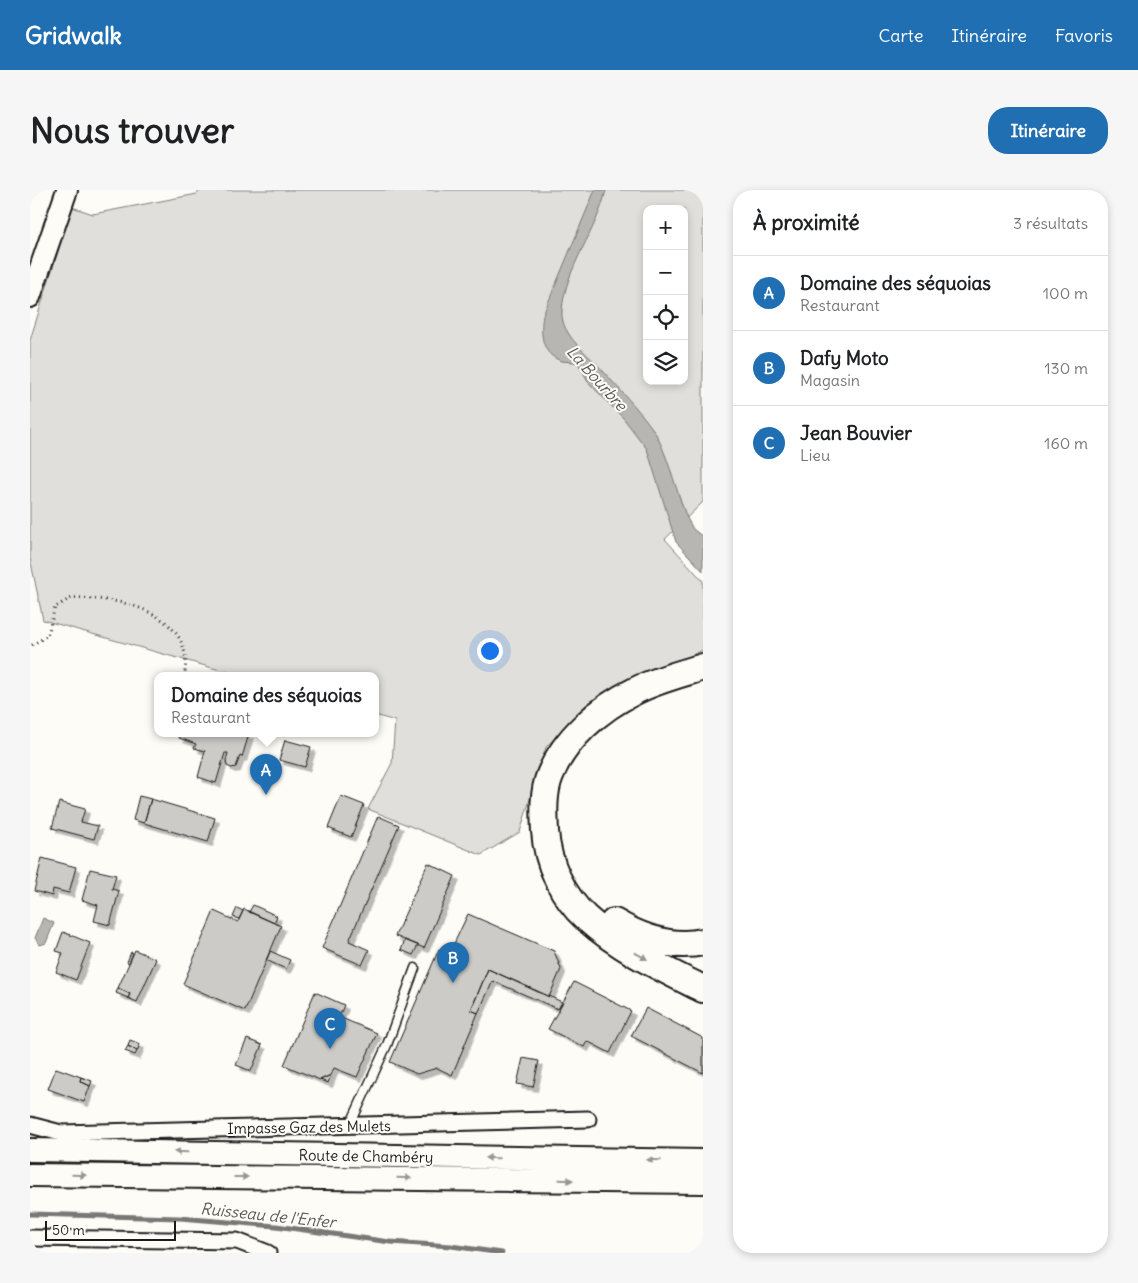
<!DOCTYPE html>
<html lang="fr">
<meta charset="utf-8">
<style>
body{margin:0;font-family:Delius,sans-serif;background:#f6f6f6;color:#202124}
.controls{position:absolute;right:15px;top:15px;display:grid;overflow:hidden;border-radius:10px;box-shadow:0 2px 8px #0003}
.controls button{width:45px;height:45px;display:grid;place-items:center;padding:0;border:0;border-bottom:1px solid #e0e0e0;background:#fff;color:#202124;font:25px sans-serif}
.scale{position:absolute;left:15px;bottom:12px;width:131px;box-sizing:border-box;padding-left:5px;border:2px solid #1c1c1c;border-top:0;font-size:14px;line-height:18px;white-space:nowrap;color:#1c1c1c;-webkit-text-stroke:4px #fdfcf7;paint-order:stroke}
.you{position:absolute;left:459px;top:460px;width:18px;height:18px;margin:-12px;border:4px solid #fff;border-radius:50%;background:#1a73e8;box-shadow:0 0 0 8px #1a73e833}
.badge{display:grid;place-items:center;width:32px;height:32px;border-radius:50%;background:#1f6fb2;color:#fff;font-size:16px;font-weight:700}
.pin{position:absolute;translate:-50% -41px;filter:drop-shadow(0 1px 2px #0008)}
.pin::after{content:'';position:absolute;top:26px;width:18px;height:15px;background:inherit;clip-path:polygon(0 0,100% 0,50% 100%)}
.popup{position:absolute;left:124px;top:482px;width:225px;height:65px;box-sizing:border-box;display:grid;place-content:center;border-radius:10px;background:#fff;filter:drop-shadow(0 1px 4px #0005);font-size:16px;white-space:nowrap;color:#757577}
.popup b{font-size:19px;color:#202124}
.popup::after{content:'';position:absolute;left:50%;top:100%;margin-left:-10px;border:10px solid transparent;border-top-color:#fff}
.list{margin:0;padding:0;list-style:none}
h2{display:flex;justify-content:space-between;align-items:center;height:65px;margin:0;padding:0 20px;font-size:21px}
h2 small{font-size:16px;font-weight:400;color:#757577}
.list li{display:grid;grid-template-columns:32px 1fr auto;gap:15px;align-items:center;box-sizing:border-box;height:75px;padding:0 20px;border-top:1px solid #e0e0e0}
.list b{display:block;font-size:19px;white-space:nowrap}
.list p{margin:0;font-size:16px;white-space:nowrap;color:#757577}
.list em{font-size:16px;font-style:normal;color:#757577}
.icon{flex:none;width:28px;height:28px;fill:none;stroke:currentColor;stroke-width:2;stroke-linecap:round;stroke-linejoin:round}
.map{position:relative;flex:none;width:673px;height:1063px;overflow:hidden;border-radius:20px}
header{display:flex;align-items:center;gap:30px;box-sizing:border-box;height:70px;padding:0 25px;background:#1f6fb2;color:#fff}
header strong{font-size:24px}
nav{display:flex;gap:28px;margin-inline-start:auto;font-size:18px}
.intro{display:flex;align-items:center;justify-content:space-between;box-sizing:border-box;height:120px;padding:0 30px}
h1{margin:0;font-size:35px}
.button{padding:12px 22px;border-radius:20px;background:#1f6fb2;color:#fff;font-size:18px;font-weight:700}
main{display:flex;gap:30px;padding:0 30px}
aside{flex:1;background:#fff;border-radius:20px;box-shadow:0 2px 8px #0003}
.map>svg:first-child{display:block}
</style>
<header>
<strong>Gridwalk</strong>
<nav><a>Carte</a><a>Itinéraire</a><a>Favoris</a></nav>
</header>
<div class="intro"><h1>Nous trouver</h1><a class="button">Itinéraire</a></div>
<main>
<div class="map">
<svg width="673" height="1063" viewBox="0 0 673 1063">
<defs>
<filter id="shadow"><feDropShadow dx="4.5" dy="4.5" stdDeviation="0" flood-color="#0004"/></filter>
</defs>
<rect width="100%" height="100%" fill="#fdfcf7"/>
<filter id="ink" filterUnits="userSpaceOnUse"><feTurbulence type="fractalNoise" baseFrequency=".02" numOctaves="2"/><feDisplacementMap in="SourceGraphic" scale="10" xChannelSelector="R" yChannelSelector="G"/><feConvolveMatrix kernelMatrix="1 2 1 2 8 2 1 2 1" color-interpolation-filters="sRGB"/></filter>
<g filter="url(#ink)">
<path fill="#e0dfdb" stroke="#7e7e7c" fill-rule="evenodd" d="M170,0H673V312L635,349L673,391V460L558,513L516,557L490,642L451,665L338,619L362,573L365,531L345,525V486H211L13,430L0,368V150L42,17L63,24L167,4ZM617,19H654V191H617Z"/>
<path fill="#b7b6b2" stroke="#797876" d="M565,0H576C567,42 535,77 532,121C530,146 560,165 574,182C588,198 618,229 627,246C640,272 646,301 657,328L663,339L673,347V381L646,352L617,259L594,229L559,193L548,173C543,171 537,172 532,171C511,165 510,143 513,125Z
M13,728L24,733L16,753L10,755L5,748Z"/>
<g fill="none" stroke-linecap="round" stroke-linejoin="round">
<path stroke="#797876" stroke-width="5" d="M0,1024L150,1028L246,1036L360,1052L421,1056L472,1063"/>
</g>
<path fill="#cccbc8" stroke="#1c1c1c" filter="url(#shadow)" d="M150,544H219L212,567L210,566L206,577L201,578L197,576L196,571L198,563H195L186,593L168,587L175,561L164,558L166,554L149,548Z
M255,550L281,557L275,577L249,570Z
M109,606L121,609L114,633L103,630Z
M311,606L334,615L321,647L298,638Z
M121,609L185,628L178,652L114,633Z
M29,612L55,619L51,632L68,636L64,649L22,638Z
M348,626L369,635L319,751L339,760L332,775L292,758Z
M12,668L46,677L39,703L23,699L22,706L4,701Z
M398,673L425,686L394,758L365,746Z
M60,679L86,685L82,699L89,701L80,735L64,731L68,715L52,710Z
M223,715L247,726L244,733L219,722Z
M207,718L213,721L209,729L203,727Z
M214,719L251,736L215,821L153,794L184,721L208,732Z
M438,724L524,761L531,779L519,807L458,779L441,820L448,823L422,885L407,878L387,884L360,872L409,759L419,764Z
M33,742L60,753L46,790L26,782L33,763L26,761Z
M375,750L388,755L383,765L371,760Z
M105,760L126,769L107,812L98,808L100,804L88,798Z
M240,761L260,770L256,779L236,770Z
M101,762L103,763L99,773L97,772Z
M458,779L532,812L528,819L463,791L448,823L441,820Z
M544,792L601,821L580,863L557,851L554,857L518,839Z
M88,798L100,804L98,808L86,803Z
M285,802L314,815L309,827L347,843L327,887L304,878L301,885L290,890L254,875Z
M616,818L673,848V883L601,846Z
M217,849L232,855L221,881L206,875Z
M100,850L110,854L107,861L98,856Z
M98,856L107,861L105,865L95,861Z
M493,868L509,871L503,897L487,894Z
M26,878L51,887L50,891L60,896L54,912L18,899Z
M301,885L298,893L290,890Z
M51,887L62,891L60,896L50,891Z"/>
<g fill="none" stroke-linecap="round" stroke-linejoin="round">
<defs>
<path id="lane" d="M320,935L357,855L385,778"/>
<path id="street" d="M0,935L31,943L558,929
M0,1048L207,1051L238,1063"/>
<path id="secondary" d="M0,107L37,0"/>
<path id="primary" d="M0,960L673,971
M0,985L673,992"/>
<path id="highway" d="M673,477C651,484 626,490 605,501C570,518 535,548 520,585C513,602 514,623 515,641C517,673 533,707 556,728C590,759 633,779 673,799
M584,732C611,748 641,759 673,752"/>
</defs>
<use href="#lane" stroke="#1c1c1c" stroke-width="11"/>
<use href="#street" stroke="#1c1c1c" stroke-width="19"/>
<use href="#secondary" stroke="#1c1c1c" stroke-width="24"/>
<use href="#primary" stroke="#1c1c1c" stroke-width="26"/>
<use href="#highway" stroke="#1c1c1c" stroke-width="30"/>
<path stroke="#1c1c1c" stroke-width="3" stroke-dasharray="1 4" stroke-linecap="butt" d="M2,455L18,445L25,417C30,415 36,410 42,408C48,407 58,409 65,409C108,411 166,433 154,486"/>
<use href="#lane" stroke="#fdfcf7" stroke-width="8"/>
<use href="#street" stroke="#fdfcf7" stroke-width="15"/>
<use href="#secondary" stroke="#fdfcf7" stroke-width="20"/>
<use href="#primary" stroke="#fdfcf7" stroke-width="22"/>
<use href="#highway" stroke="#fdfcf7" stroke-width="26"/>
</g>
<defs><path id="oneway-solid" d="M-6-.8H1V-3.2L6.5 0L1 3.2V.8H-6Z" transform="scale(1.25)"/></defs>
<g fill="#989794">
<use href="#oneway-solid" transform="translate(611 766) rotate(29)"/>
<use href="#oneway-solid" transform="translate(151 962) rotate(-179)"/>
<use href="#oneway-solid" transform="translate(462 968) rotate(-179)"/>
<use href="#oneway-solid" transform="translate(624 970) rotate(-179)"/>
<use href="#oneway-solid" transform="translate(49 985) rotate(1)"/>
<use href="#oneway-solid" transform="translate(211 987)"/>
<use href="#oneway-solid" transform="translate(374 988) rotate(1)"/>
<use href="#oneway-solid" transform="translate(536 990) rotate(1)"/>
</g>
</g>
<g text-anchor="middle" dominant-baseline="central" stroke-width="4" stroke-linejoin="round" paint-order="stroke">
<g font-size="15" fill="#1c1c1c" stroke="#fdfcf7">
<text transform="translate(279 937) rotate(-1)">Impasse Gaz des Mulets</text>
<text transform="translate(336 966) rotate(1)">Route de Chambéry</text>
</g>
<g font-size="16" font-style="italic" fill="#5a5a58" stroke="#fdfcf7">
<text transform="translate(567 188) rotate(48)">La Bourbre</text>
<text transform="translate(238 1025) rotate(6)">Ruisseau de l'Enfer</text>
</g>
</g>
</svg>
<div class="controls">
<button>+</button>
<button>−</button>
<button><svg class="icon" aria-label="locate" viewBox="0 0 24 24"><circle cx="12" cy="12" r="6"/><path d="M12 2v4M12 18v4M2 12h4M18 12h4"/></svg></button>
<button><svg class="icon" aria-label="layers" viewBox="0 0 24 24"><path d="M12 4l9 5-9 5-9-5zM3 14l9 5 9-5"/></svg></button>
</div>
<div class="scale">50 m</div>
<div class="you"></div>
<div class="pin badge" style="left:236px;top:605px">A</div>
<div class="popup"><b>Domaine des séquoias</b>Restaurant</div>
<div class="pin badge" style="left:423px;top:793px">B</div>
<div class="pin badge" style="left:300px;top:859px">C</div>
</div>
<aside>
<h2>À proximité<small>3 résultats</small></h2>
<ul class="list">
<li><span class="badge">A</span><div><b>Domaine des séquoias</b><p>Restaurant</p></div><em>100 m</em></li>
<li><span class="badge">B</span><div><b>Dafy Moto</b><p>Magasin</p></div><em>130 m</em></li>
<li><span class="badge">C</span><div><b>Jean Bouvier</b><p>Lieu</p></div><em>160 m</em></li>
</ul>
</aside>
</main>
